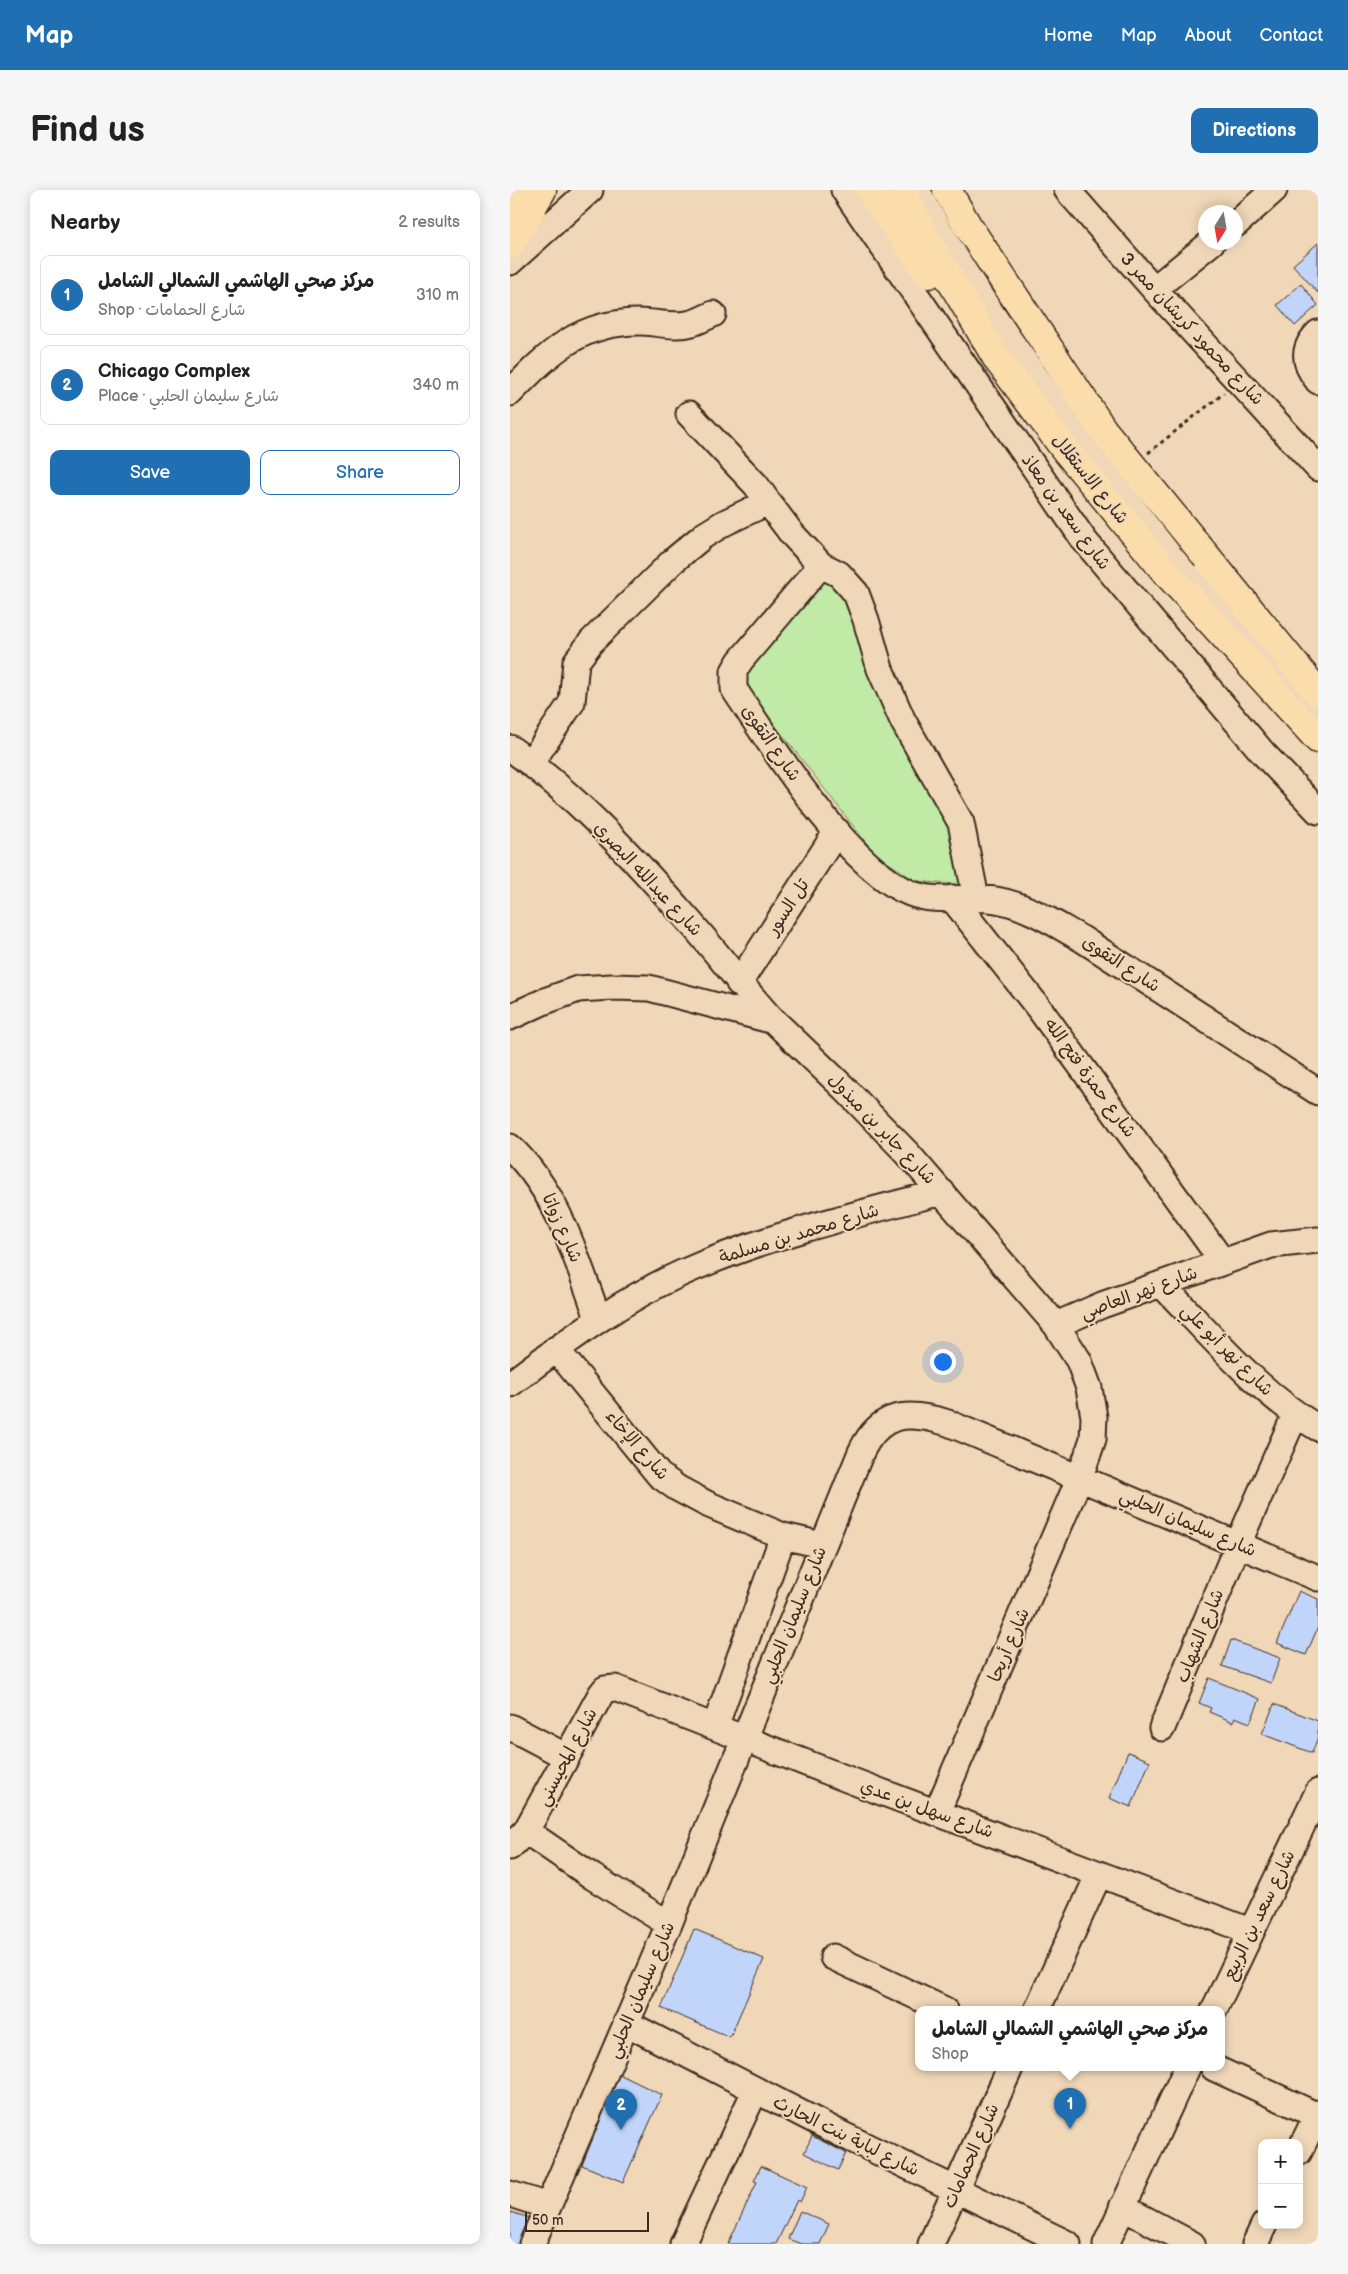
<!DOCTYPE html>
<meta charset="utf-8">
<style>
body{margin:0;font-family:"Balsamiq Sans","Playpen Sans Arabic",sans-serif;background:#f6f6f6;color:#222}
.controls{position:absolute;right:15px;bottom:15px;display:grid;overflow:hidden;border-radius:10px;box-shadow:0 2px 12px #0003}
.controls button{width:45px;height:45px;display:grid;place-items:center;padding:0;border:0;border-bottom:1px solid #e0e0e0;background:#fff;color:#222;font:25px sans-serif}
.compass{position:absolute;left:688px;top:15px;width:45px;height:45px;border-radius:50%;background:#fff;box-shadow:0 2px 12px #0003;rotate:191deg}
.scale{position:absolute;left:15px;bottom:12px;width:124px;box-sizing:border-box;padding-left:5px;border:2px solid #3b2a1e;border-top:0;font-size:14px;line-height:18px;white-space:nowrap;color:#3b2a1e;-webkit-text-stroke:4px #f0d7b8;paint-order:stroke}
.you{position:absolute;left:432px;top:1171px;width:18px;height:18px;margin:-12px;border:4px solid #fff;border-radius:50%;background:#1a73e8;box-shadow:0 0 0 8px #1a73e833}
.badge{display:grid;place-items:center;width:32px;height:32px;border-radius:50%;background:#1f6fb2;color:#fff;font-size:16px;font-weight:700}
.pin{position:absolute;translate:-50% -41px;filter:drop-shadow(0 1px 2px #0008)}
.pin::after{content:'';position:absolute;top:26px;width:18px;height:15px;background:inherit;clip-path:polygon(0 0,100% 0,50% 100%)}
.popup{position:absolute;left:405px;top:1816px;width:310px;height:65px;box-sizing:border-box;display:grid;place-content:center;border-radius:10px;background:#fff;filter:drop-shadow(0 1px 4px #0005);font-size:16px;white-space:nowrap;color:#767676}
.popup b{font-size:19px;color:#222}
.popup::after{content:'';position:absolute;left:50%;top:100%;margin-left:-10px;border:10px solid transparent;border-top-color:#fff}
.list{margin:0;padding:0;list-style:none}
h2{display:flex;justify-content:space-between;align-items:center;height:65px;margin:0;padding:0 20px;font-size:21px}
h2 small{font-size:16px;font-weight:400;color:#767676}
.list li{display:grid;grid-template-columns:32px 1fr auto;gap:15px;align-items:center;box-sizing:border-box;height:80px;margin:0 10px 10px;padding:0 10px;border:1px solid #e0e0e0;border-radius:10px}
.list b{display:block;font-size:19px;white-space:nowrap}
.list p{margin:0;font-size:16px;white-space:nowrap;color:#767676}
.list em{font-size:16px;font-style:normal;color:#767676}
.actions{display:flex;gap:10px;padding:15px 20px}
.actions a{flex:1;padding:11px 0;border:1px solid #1f6fb2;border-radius:10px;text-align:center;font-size:18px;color:#1f6fb2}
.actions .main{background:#1f6fb2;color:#fff}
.map{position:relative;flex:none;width:808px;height:2054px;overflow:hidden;border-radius:10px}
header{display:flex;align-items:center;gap:30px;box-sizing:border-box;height:70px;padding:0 25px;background:#1f6fb2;color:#fff}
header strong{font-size:24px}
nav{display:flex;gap:28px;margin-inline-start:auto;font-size:18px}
.intro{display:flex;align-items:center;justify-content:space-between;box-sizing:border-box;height:120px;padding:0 30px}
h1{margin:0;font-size:35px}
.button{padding:12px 22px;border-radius:10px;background:#1f6fb2;color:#fff;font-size:18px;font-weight:700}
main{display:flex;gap:30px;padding:0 30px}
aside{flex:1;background:#fff;border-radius:10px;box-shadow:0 2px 12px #0003}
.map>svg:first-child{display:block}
</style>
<header>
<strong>Map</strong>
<nav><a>Home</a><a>Map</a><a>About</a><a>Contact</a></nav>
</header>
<div class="intro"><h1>Find us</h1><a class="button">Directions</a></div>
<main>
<aside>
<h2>Nearby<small>2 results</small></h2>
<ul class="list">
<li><span class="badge">1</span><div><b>مركز صحي الهاشمي الشمالي الشامل</b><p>Shop · شارع الحمامات</p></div><em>310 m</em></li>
<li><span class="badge">2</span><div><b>Chicago Complex</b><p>Place · شارع سليمان الحلبي</p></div><em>340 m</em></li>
</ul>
<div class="actions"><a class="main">Save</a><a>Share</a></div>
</aside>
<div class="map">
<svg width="808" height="2054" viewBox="0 0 808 2054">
<rect width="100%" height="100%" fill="#f0d7b8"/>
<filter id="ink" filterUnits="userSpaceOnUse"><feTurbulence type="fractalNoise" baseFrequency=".02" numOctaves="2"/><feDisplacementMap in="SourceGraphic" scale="10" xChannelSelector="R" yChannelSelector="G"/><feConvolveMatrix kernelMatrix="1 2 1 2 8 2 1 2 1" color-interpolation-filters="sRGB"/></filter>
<g filter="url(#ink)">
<path fill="#c0eaa6" stroke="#7e8a62" d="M313,384L349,425L449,616L458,695L406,691L365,664L231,491L232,477Z"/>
<path fill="#c1d5fa" stroke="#3b2a1e" d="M808,53V103L783,75Z
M791,94L808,115L785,136L767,115Z
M789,1401L808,1409V1437L796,1465L767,1453Z
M721,1450L770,1468L761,1493L712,1476Z
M699,1488L750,1509L740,1533L725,1527L723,1532L699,1522L701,1518L689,1513Z
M764,1514L808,1531V1547L802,1563L752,1544Z
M618,1562L640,1571L621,1617L599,1608Z
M184,1739L254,1769L220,1847L151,1818Z
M109,1884L152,1905L113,1992L72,1975Z
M302,1946L336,1963L328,1980L294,1963Z
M251,1976L297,1997L290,2012L287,2010L266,2054H218L247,1992L244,1991Z
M290,2021L319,2034L310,2054H291L278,2049Z
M0,2022L24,2029L11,2054H0Z"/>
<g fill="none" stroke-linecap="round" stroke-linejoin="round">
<defs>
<path id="minor" d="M334,0L574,350L753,563L808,621
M407,0C454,89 512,169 572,250C611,302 650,357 694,406
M557,0L644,99L808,278
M726,34L764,0
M0,72L80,0
M644,99L702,52
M808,143C792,159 794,174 808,191
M0,203C39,163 69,132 129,132C146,132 165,138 182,133C189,131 196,127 203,124
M179,224L246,295L258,312
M311,375L329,384L346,403L356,430L370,479L393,531L451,633L466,708
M689,388L808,522
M0,558C64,604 120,664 172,723C204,758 231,796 263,831
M21,573L62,512L66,472L81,452L163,371L193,346L214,333L258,312L282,344L311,375L230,471L224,481V499C261,555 338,678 400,703C427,714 458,705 486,710C517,715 545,734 572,749L808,902
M442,708L531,821L713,1072
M229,793L327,641
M0,827L35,811L68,799L102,797L139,798L264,831L335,899L398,964L546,1135L569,1171L579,1198L584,1227L583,1249L570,1287L427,1622
M0,957C48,1002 66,1067 88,1128
M651,1094C700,1144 747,1202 808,1238
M546,1135L592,1115L761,1055L808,1050
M46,1159L149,1285L167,1298L197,1314L273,1346L312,1355
M0,1194C55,1153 109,1111 172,1083C255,1046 344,1025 432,1002
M0,1537L57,1567
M205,1537L273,1346
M652,1538L728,1354L785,1225
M16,1641L83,1687L159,1734
M0,1657L16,1641L91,1504L95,1499L105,1498L337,1589L740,1741
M323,1767L435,1820
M527,1820L589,1684
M704,1820L808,1602
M116,1833L333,1945L558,2054
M704,1878L808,1926
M789,1962L808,1923
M0,2004L38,2016
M612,2017L682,2054
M22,2054L159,1734L351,1262C370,1222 398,1220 438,1233L808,1388
M173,2054L245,1901
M421,2054L500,1878
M596,2054L677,1878
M745,2054L754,2035"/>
<path id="highway" d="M359,0L419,84
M392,0L411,40L488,170L554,258L655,381L808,549
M437,0L457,35L593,240L808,503
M0,14L8,0
M0,55L32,0"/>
</defs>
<use href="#minor" stroke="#3b2a1e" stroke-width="29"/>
<use href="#highway" stroke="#3b2a1e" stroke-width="31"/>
<path stroke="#3b2a1e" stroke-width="3" stroke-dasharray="4 4" stroke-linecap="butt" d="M638,263L714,203"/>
<use href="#minor" stroke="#f0d7b8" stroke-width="25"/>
<use href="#highway" stroke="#faddab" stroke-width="28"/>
</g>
</g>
<g text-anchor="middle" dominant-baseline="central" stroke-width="4" stroke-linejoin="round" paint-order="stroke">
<g font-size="18" fill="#3b2a1e" stroke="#f0d7b8">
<text transform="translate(682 139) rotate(47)">شارع محمود كريشان ممر 3</text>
<text transform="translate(580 289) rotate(51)">شارع الاستقلال</text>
<text transform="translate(556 322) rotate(54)">شارع سعد بن معاذ</text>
<text transform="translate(261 553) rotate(55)">شارع التقوى</text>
<text transform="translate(138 689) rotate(47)">شارع عبدالله البصري</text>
<text transform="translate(278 717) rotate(-57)">تل السور</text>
<text transform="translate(611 774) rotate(33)">شارع التقوى</text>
<text transform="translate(580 888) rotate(54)">شارع حمزة فتح الله</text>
<text transform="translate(372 939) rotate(46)">شارع جابر بن مبذول</text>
<text transform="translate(52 1038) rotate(66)">شارع زواتا</text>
<text transform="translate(289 1044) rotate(-17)">شارع محمد بن مسلمة</text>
<text transform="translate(629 1103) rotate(-20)">شارع نهر العاصي</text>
<text transform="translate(717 1160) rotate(45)">شارع نهر أبو علي</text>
<text transform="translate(127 1255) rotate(49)">شارع الإخاء</text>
<text transform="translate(678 1333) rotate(23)">شارع سليمان الحلبي</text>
<text transform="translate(284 1425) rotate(-68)">شارع سليمان الحلبي</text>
<text transform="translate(690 1446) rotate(-68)">شارع الشهاب</text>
<text transform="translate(499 1455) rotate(-67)">شارع أريحا</text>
<text transform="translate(57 1567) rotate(-62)">شارع المحيسني</text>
<text transform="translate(417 1619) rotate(20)">شارع سهل بن عدي</text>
<text transform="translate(749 1725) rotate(-64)">شارع سعد بن الربيع</text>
<text transform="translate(131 1800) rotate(-67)">شارع سليمان الحلبي</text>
<text transform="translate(336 1946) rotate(26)">شارع لبابة بنت الحارث</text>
<text transform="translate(461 1966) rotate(-66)">شارع الحمامات</text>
</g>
</g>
</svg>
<div class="controls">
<button>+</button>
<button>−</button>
</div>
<svg class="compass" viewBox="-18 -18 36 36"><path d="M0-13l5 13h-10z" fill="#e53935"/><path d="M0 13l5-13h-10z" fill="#767676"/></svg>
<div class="scale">50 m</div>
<div class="you"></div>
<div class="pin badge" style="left:560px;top:1939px">1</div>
<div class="popup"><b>مركز صحي الهاشمي الشمالي الشامل</b>Shop</div>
<div class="pin badge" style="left:111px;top:1940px">2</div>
</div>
</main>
